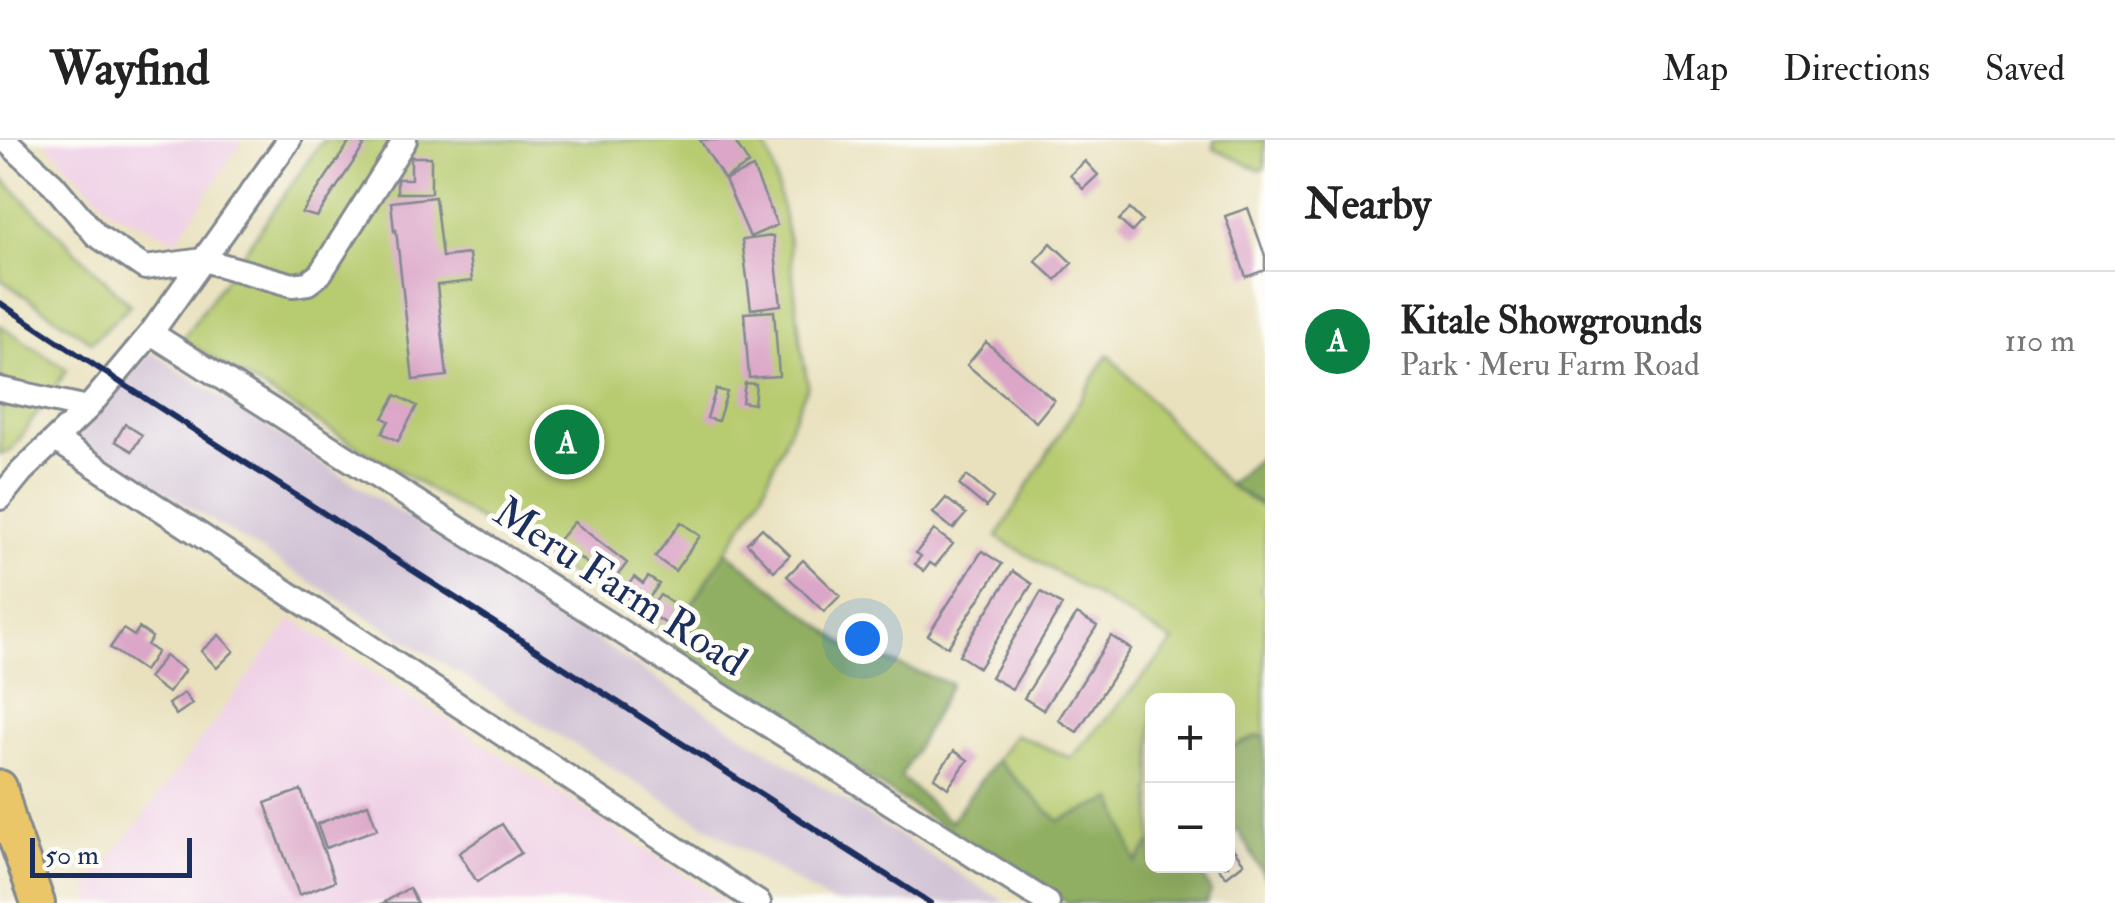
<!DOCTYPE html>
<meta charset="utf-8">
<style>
body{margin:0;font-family:"IM FELL Double Pica",serif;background:#f2f2f2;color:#222}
.controls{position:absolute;right:30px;bottom:30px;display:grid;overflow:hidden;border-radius:15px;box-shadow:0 10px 40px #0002}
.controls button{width:90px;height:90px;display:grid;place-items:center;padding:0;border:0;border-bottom:2px solid #e0e0e0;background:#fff;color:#222;font:50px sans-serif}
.scale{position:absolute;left:30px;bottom:25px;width:162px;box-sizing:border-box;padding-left:10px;border:5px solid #1b2f5e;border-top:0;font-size:28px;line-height:35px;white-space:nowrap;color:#1b2f5e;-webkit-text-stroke:8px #fdfcf7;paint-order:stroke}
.you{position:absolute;left:862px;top:498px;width:35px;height:35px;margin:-25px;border:8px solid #fff;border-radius:50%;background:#1a73e8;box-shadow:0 0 0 15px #1a73e833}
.badge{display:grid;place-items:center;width:65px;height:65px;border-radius:50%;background:#0b8043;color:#fff;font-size:32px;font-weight:700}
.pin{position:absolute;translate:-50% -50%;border:5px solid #fff;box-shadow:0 2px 10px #0006}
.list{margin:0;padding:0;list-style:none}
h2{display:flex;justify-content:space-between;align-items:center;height:130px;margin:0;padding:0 40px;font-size:42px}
h2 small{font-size:32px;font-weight:400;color:#767676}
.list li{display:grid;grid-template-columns:65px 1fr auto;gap:30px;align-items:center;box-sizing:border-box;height:140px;padding:0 40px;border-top:2px solid #e0e0e0}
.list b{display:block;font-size:38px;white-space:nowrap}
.list p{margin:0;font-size:32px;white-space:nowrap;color:#767676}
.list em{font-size:32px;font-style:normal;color:#767676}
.map{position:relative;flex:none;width:1265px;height:763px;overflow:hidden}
header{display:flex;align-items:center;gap:60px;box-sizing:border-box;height:140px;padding:0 50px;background:#fff;border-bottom:2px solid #e0e0e0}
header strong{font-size:48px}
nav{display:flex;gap:55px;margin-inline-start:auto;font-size:35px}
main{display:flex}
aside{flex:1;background:#fff}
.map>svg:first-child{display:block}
</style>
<header>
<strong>Wayfind</strong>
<nav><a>Map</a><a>Directions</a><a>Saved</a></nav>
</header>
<main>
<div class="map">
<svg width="1265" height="763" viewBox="0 0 1265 763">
<rect width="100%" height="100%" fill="#fdfcf7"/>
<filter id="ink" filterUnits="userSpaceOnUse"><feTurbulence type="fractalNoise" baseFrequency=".01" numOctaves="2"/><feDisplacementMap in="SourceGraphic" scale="20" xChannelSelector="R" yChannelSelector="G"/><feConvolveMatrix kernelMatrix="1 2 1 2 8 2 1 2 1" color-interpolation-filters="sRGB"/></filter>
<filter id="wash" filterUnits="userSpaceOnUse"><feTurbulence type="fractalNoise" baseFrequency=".0048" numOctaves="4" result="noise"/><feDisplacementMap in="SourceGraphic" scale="40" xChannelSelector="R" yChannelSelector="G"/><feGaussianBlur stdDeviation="2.25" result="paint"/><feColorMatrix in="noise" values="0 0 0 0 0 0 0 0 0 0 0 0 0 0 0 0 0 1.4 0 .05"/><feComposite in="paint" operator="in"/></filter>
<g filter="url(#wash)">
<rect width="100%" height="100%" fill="#e9e1be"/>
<path fill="#efd0e6" d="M44,0H243L177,100L113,72Z
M292,479L727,763H91L87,750Z"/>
<path fill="#cdbed2" d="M151,212L871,678L1006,763H833L808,749L78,298Z"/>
<path fill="#b7cb6f" stroke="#697d66" stroke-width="2.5" d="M323,0H763L773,25L789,102L801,205L808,245L759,360L672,496L182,200Z
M1214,0H1265V28L1260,30L1214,9Z
M0,36L130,165L92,202L0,139Z
M0,185L67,230L11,311L0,314Z
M1108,214L1228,345L1265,369V441L1260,449L1265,458V598L1257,596L1228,609V560H1152V649L1150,651L1152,655V702L1136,724L1058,681L996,620L1015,594L1071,618L1174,502L997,397Z"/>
<path fill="#91af62" stroke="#566f60" stroke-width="2.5" d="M1265,313V366L1228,345Z
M726,411L848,507L951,544L901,637L950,682L996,620L1058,681L1114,659L1136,723L1152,702V726H1198L1211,752L1206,763H1068L1018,735L677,514L672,496Z
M1257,596L1265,598V737L1238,690L1228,692V609Z"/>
<g id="blocks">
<path fill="#dba6c8" d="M351,0H356L364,6L317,77L302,73Z
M700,0H734L749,24L724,39Z
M411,17H431V53H397V39H411Z
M1085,21L1098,35L1083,49L1070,35Z
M753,28L777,85L750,97L725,40Z
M435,57L442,117L469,114L472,141L437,145L447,236L413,240L396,90L394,91L391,62Z
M1248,68L1265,116V130L1246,137L1225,76Z
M1130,69L1142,81L1132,92L1119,80Z
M773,96L781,165L751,169L742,100Z
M1051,103L1072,123L1056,140L1035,121Z
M774,171L779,236L749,238L744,173Z
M986,202L1054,260L1036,282L967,225Z
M745,243L756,244L754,264L742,262Z
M716,249L727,252L718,281L707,278Z
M396,255L417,266L398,301L382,293L389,281L383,278Z
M125,284L142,295L132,311L115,301Z
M967,336L993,358L986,367L959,345Z
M946,358L966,374L953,389L933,373Z
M574,382L627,423L612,443L558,401Z
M681,382L700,396L675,431L655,417Z
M762,388L790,415L774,431L747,403Z
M934,390L953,404L935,426L930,423L924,431L915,424L921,416L916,413Z
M982,411L1002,424L948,507L928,495Z
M803,420L840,456L824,472L787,436Z
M1013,431L1032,444L979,528L959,515Z
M634,437L643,444L648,437L659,444L642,468L622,454Z
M1041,452L1062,465L1012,549L991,537Z
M660,455L679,468L668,485L648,472Z
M1077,474L1097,486L1043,570L1024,558Z
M139,488L152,497L147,505L157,512L144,531L110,508L123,489L134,496Z
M219,495L234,511L217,528L201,511Z
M1111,496L1131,509L1077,592L1058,580Z
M165,516L185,530L168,553L148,538Z
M184,553L192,564L176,575L168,564Z
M954,611L968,620L948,648L934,638Z
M301,650L335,741L299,755L265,663Z
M368,664L377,689L326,708L317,684Z
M502,684L521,713L477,742L459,713Z
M1228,702L1244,723L1226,737L1217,726H1228Z
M409,748L417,763H383Z"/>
</g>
</g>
<g filter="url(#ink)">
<use href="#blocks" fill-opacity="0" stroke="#82888e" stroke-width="2.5"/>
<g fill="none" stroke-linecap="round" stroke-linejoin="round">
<defs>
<path id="minor" d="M5,0L53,44L96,95L145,128L203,120L293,145L308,143L320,134L405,0
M151,193L1048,763
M0,249L88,268
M56,300L759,763
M0,358L22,331L88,268L151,193L289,0"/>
<path id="highway" d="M0,647L10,684L38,763"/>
</defs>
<use href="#minor" stroke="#82888e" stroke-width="28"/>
<use href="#highway" stroke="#82888e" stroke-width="38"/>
<use href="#minor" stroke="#fff" stroke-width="22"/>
<use href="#highway" stroke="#ebc669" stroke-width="32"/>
<path stroke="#1b2f5e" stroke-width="6" d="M0,163L112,237L930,763"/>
</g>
</g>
<g text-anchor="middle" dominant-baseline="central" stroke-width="10" stroke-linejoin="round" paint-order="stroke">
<g font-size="42" fill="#1b2f5e" stroke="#fdfcf7">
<text transform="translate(620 447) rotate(33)">Meru Farm Road</text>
</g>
</g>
</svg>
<div class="controls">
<button>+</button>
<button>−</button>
</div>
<div class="scale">50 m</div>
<div class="you"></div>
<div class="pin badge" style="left:567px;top:302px">A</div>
</div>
<aside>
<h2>Nearby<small></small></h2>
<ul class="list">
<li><span class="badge">A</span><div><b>Kitale Showgrounds</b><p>Park · Meru Farm Road</p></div><em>110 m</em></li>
</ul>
</aside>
</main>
